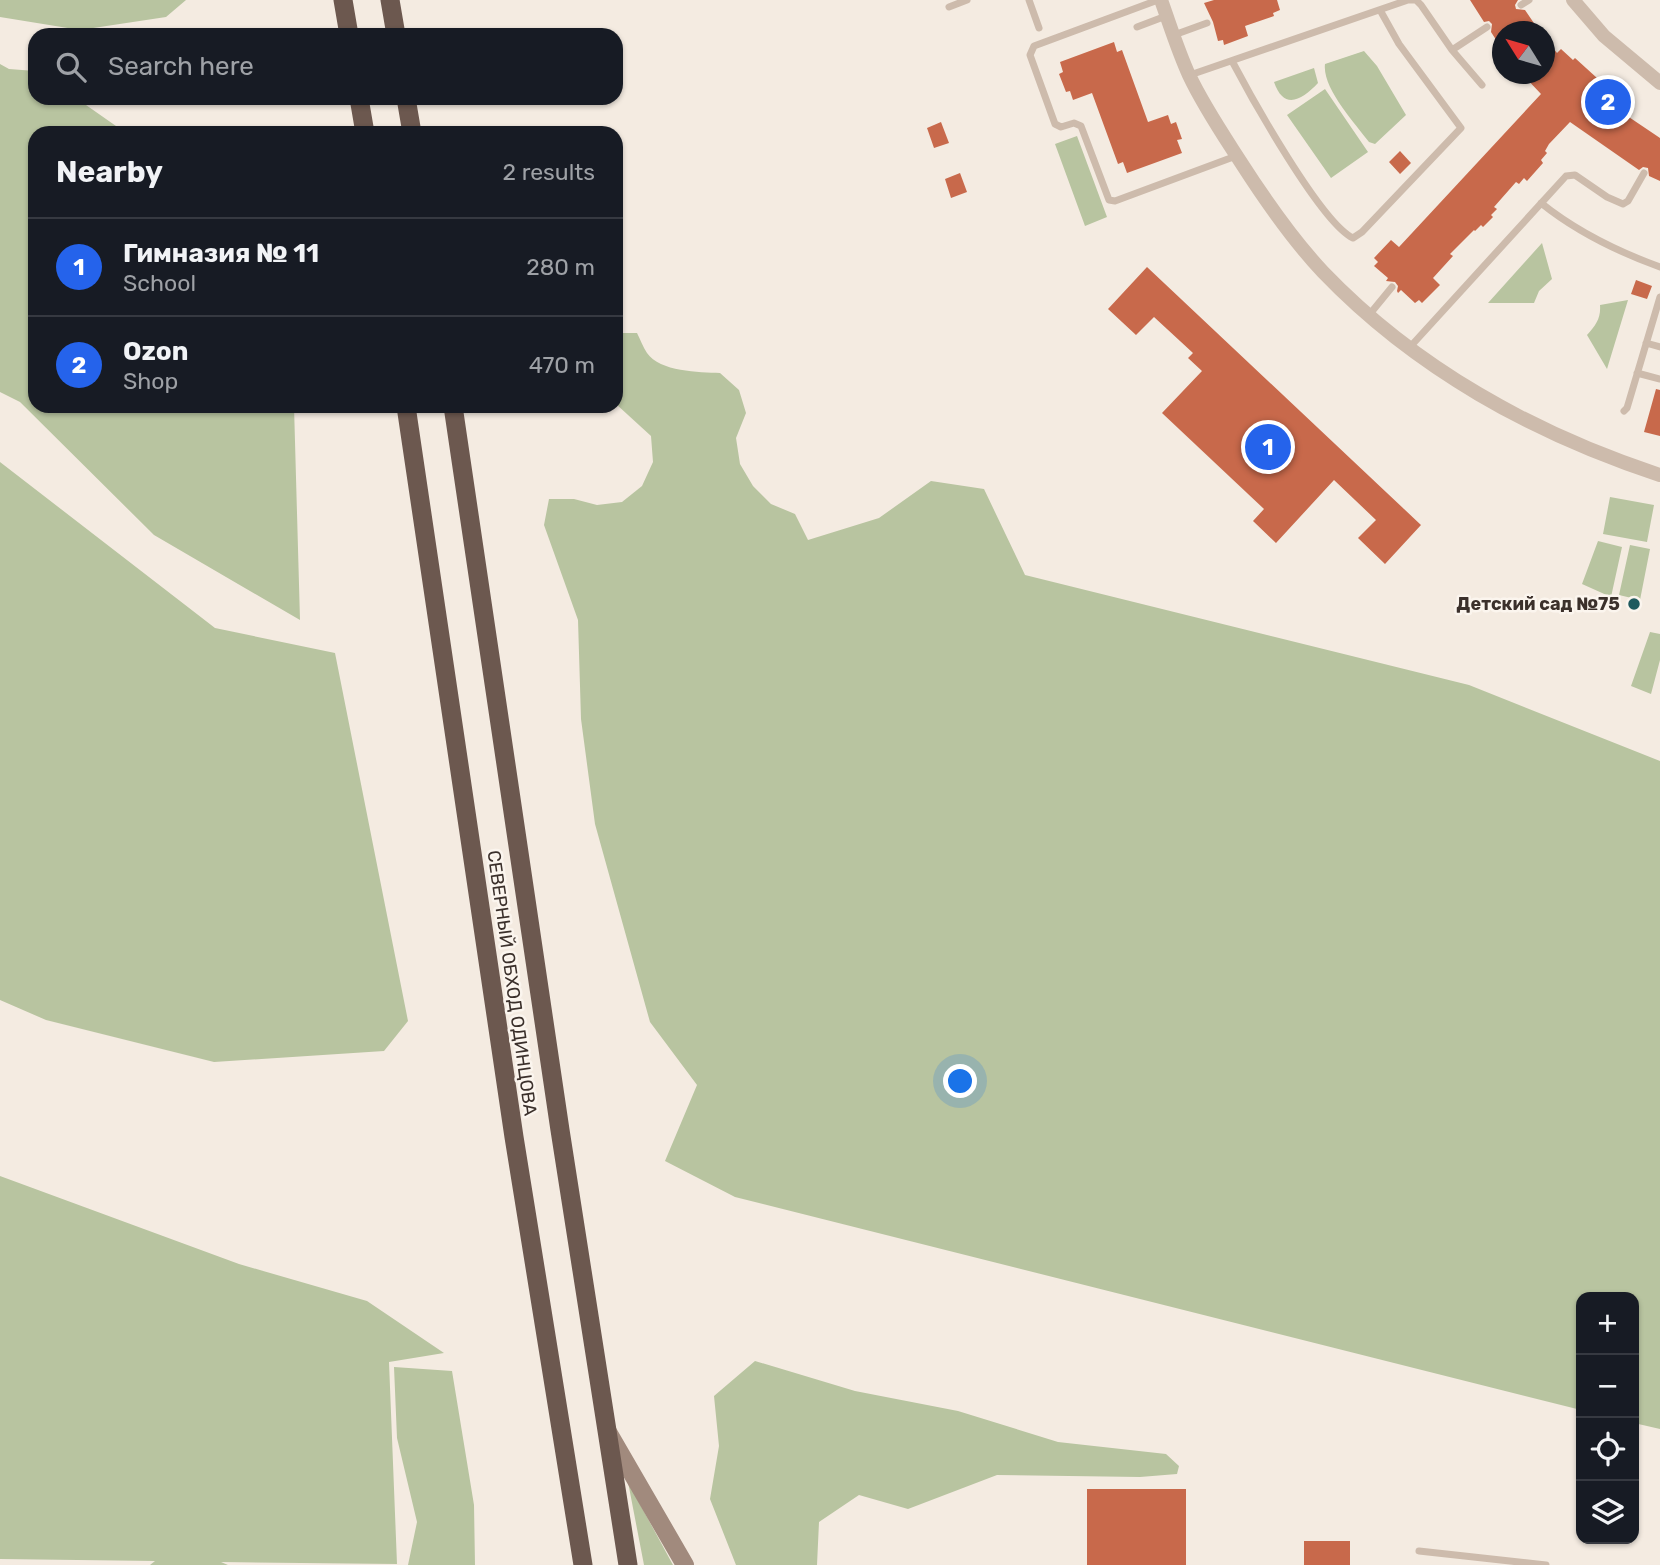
<!DOCTYPE html>
<meta charset="utf-8">
<style>
body{margin:0;font-family:Rubik,sans-serif;background:#20242c;color:#f1f3f6}
.controls{position:absolute;right:21px;bottom:21px;display:grid;overflow:hidden;border-radius:14px;box-shadow:0 2px 5px #0004}
.controls button{width:63px;height:63px;display:grid;place-items:center;padding:0;border:0;border-bottom:2px solid #363941;background:#171b24;color:#f1f3f6;font:35px sans-serif}
.compass{position:absolute;left:1492px;top:21px;width:63px;height:63px;border-radius:50%;background:#171b24;box-shadow:0 2px 5px #0004;rotate:307deg}
.you{position:absolute;left:961px;top:1082px;width:24px;height:24px;margin:-18px;border:5px solid #fff;border-radius:50%;background:#1a73e8;box-shadow:0 0 0 10px #1a73e833}
.badge{display:grid;place-items:center;width:46px;height:46px;border-radius:50%;background:#2563eb;color:#fff;font-size:23px;font-weight:700}
.pin{position:absolute;translate:-50% -50%;border:4px solid #fff;box-shadow:0 2px 7px #0006}
.list{margin:0;padding:0;list-style:none}
h2{display:flex;justify-content:space-between;align-items:center;height:91px;margin:0;padding:0 28px;font-size:30px}
h2 small{font-size:23px;font-weight:400;color:#9ea1a6}
.list li{display:grid;grid-template-columns:46px 1fr auto;gap:21px;align-items:center;box-sizing:border-box;height:98px;padding:0 28px;border-top:2px solid #363941}
.list b{display:block;font-size:26px;white-space:nowrap}
.list p{margin:0;font-size:23px;white-space:nowrap;color:#9ea1a6}
.list em{font-size:23px;font-style:normal;color:#9ea1a6}
.icon{flex:none;width:38px;height:38px;fill:none;stroke:currentColor;stroke-width:2;stroke-linecap:round;stroke-linejoin:round}
.map{position:relative;flex:none;width:1660px;height:1565px;overflow:hidden}
.search{position:absolute;background:#171b24;box-shadow:0 2px 5px #0004;left:28px;top:28px;width:595px;height:77px;display:flex;align-items:center;gap:18px;box-sizing:border-box;padding:0 24px;border-radius:21px;color:#9ea1a6;font-size:26px}
.panel{position:absolute;background:#171b24;box-shadow:0 2px 5px #0004;left:28px;top:126px;width:595px;height:287px;border-radius:21px}
.map>svg:first-child{display:block}
</style>
<div class="map">
<svg width="1660" height="1565" viewBox="0 0 1660 1565">
<rect width="100%" height="100%" fill="#f4ebe1"/>
<path fill="#b8c4a0" d="M0,0H186L166,17L80,30L0,17Z
M1364,51L1377,66L1406,115L1375,144L1369,142C1355,123 1322,88 1325,64Z
M0,64L9,69L35,71V98H76L126,133H35V406H294L300,620L154,535L20,402L0,392Z
M1314,68L1318,83C1302,100 1284,111 1274,82Z
M1325,89L1368,152L1331,178L1287,115Z
M1077,136L1107,217L1085,226L1055,144Z
M1542,243L1552,279L1539,291L1534,303H1488Z
M1628,300L1607,369L1587,335C1596,325 1601,318 1600,305Z
M616,333H637C640,339 643,347 647,353C660,372 699,372 720,373L739,390L746,413L736,438L740,464L753,486L771,504L795,514L808,540L879,518L931,481L984,489L1025,575L1469,685L1660,761V1429L1634,1423V1297H1581V1410L735,1197L665,1161L697,1085L650,1022L595,824L581,719L578,620L544,525L549,499H574L597,505L622,502L642,486L653,462L651,436L616,404Z
M0,462L215,628L335,653L408,1021L384,1051L214,1062L46,1020L0,1000Z
M1610,497L1654,505L1647,542L1603,534Z
M1598,541L1622,547L1611,597L1582,584Z
M1630,545L1650,549L1640,600L1619,595Z
M1650,632L1660,634V660L1651,694L1631,686Z
M0,1176L239,1264L367,1301L444,1353L389,1362L397,1564L221,1562L228,1565H150L155,1561L0,1559Z
M755,1361L855,1391L958,1411L1058,1442L1166,1454L1179,1466L1177,1474L1140,1477L997,1475L908,1509L859,1495L819,1522L817,1565H736L710,1499L719,1446L714,1396Z
M394,1367L452,1371L474,1505L475,1565H408L417,1522L397,1438Z
M628,1482L673,1565H644Z"/>
<path fill="#c8694b" d="M1214,0H1277L1280,10L1273,13L1274,16L1245,26L1248,36L1224,45L1223,40L1218,41L1213,22L1204,3Z
M1470,0H1518L1515,5L1516,9L1525,10L1540,32H1502V49L1491,32L1492,24L1489,21L1484,22Z
M1544,37L1557,53L1561,49L1573,60L1575,58L1608,88L1606,90L1616,99L1611,105L1660,138V181L1649,176L1648,168L1643,167L1639,170L1570,122L1549,144L1545,151L1547,153L1541,160L1543,163L1527,181L1524,178L1519,184L1516,182L1494,207L1497,209L1491,215L1493,217L1483,227L1481,225L1475,231L1474,230L1450,254L1453,256L1433,278L1440,285L1422,303L1419,300L1415,303L1401,290L1398,293L1397,291L1398,286L1395,282L1386,281L1388,278L1374,266L1378,262L1374,258L1391,240L1399,247L1541,94L1522,74H1544Z
M1114,42L1117,52L1122,50L1148,122L1168,115L1171,124L1176,122L1182,139L1177,140L1182,153L1127,173L1123,162L1118,164L1092,93L1073,100L1070,91L1066,92L1059,74L1063,72L1060,62Z
M941,122L949,143L934,148L927,128Z
M1400,151L1411,163L1400,174L1389,162Z
M960,173L967,192L951,198L945,179Z
M1147,267L1421,525L1385,564L1358,538L1376,520L1334,480L1276,543L1253,521L1264,509L1162,413L1202,371L1188,358L1193,353L1154,317L1136,335L1108,309Z
M1636,280L1652,286L1647,299L1631,294Z
M1656,389L1660,390V436L1644,432Z
M1087,1489H1186V1565H1087Z
M1304,1541H1350V1565H1304Z"/>
<g fill="none" stroke-linecap="round" stroke-linejoin="round">
<path stroke="#cdbbac" stroke-width="7" d="M1029,0L1039,28
M1158,0L1034,46L1030,55L1055,124L1061,127L1074,123L1081,126L1109,200L1115,201L1236,156
M1521,5L1529,0
M949,7L967,0
M1137,27L1166,16
M1174,35L1207,23
M1452,50L1482,85
M1232,61C1251,97 1321,223 1353,238L1362,232L1461,128L1399,44L1380,10
M1190,75L1408,0H1416L1421,5L1452,50L1487,27
M1541,203C1577,232 1616,251 1660,267
M1369,315L1392,287
M1646,343L1660,347
M1410,347L1566,176L1575,175L1607,197L1623,204L1628,201L1644,173
M1637,373L1660,379
M1624,411L1627,408L1660,297
M1419,1551L1546,1565"/>
<path stroke="#cdbbac" stroke-width="14" d="M1161,0C1170,25 1178,51 1189,75C1203,105 1222,133 1240,161C1265,200 1291,238 1323,272C1415,368 1534,434 1660,475
M1573,0L1604,36L1660,83"/>
<path stroke="#a18a7d" stroke-width="18" d="M608,1432L685,1565"/>
<path stroke="#6c584f" stroke-width="19" d="M343,0L349,35
M390,0L396,35
M359,98L365,133
M406,98L412,133
M406,406L514,1137L583,1565
M453,406L560,1130L628,1565"/>
</g>
<circle fill="#1f5a5e" stroke="#fbf5ee" stroke-width="2.5" cx="1634" cy="604" r="7"/>
<g text-anchor="middle" dominant-baseline="central" stroke-width="5" stroke-linejoin="round" paint-order="stroke">
<g font-size="18" font-weight="bold" fill="#3b302b" stroke="#fbf5ee" text-anchor="end">
<text x="1620" y="604">Детский сад №75</text>
</g>
<g font-size="18" fill="#3b302b" stroke="#fbf5ee">
<text transform="translate(512 983) rotate(82)">СЕВЕРНЫЙ ОБХОД ОДИНЦОВА</text>
</g>
</g>
</svg>
<div class="controls">
<button>+</button>
<button>−</button>
<button><svg class="icon" aria-label="locate" viewBox="0 0 24 24"><circle cx="12" cy="12" r="6"/><path d="M12 2v4M12 18v4M2 12h4M18 12h4"/></svg></button>
<button><svg class="icon" aria-label="layers" viewBox="0 0 24 24"><path d="M12 4l9 5-9 5-9-5zM3 14l9 5 9-5"/></svg></button>
</div>
<svg class="compass" viewBox="-18 -18 36 36"><path d="M0-13l5 13h-10z" fill="#e53935"/><path d="M0 13l5-13h-10z" fill="#9ea1a6"/></svg>
<div class="you"></div>
<div class="pin badge" style="left:1268px;top:447px">1</div>
<div class="pin badge" style="left:1608px;top:102px">2</div>
<div class="search"><svg class="icon" aria-label="search" viewBox="0 0 24 24"><circle cx="10" cy="10" r="6"/><path d="M15 15l6 6"/></svg>Search here</div>
<section class="panel">
<h2>Nearby<small>2 results</small></h2>
<ul class="list">
<li><span class="badge">1</span><div><b>Гимназия № 11</b><p>School</p></div><em>280 m</em></li>
<li><span class="badge">2</span><div><b>Ozon</b><p>Shop</p></div><em>470 m</em></li>
</ul>
</section>
</div>
